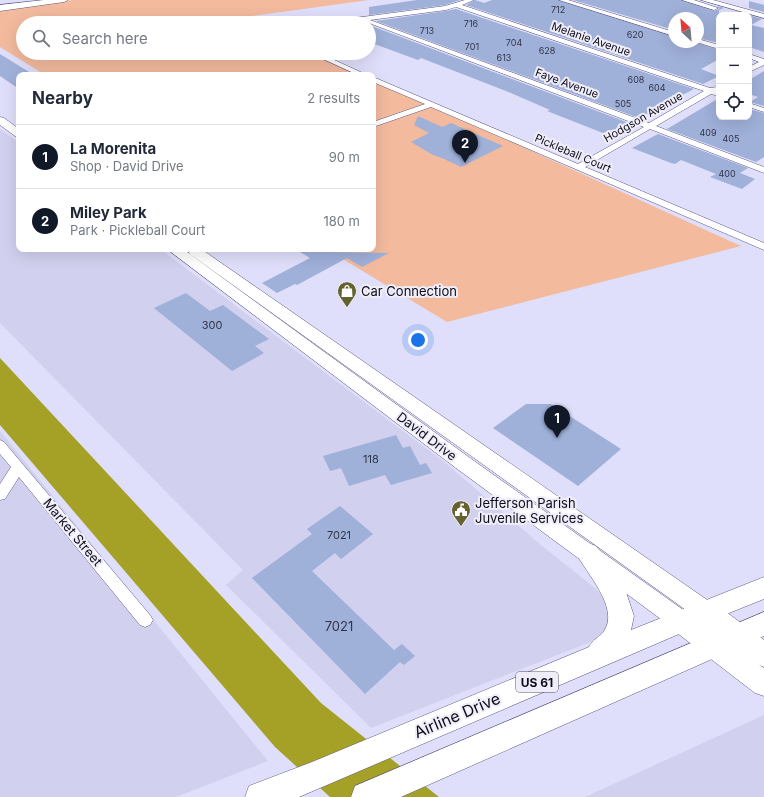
<!DOCTYPE html>
<meta charset="utf-8">
<style>
body{margin:0;font-family:Inter,sans-serif;background:#f6f6f7;color:#1f2937}
.controls{position:absolute;right:12px;top:12px;display:grid;overflow:hidden;border-radius:8px;box-shadow:0 4px 16px #0002}
.controls button{width:36px;height:36px;display:grid;place-items:center;padding:0;border:0;border-bottom:1px solid #e0e1e3;background:#fff;color:#1f2937;font:20px sans-serif}
.compass{position:absolute;left:668px;top:12px;width:36px;height:36px;border-radius:50%;background:#fff;box-shadow:0 4px 16px #0002;rotate:334deg}
.you{position:absolute;left:418px;top:340px;width:14px;height:14px;margin:-10px;border:3px solid #fff;border-radius:50%;background:#1a73e8;box-shadow:0 0 0 6px #1a73e833}
.badge{display:grid;place-items:center;width:26px;height:26px;border-radius:50%;background:#111827;color:#fff;font-size:13px;font-weight:700}
.pin{position:absolute;translate:-50% -33px;filter:drop-shadow(0 1px 2px #0008)}
.pin::after{content:'';position:absolute;top:21px;width:14px;height:12px;background:inherit;clip-path:polygon(0 0,100% 0,50% 100%)}
.list{margin:0;padding:0;list-style:none}
h2{display:flex;justify-content:space-between;align-items:center;height:52px;margin:0;padding:0 16px;font-size:17px}
h2 small{font-size:13px;font-weight:400;color:#747a83}
.list li{display:grid;grid-template-columns:26px 1fr auto;gap:12px;align-items:center;box-sizing:border-box;height:64px;padding:0 16px;border-top:1px solid #e0e1e3}
.list b{display:block;font-size:15px;white-space:nowrap}
.list p{margin:0;font-size:13px;white-space:nowrap;color:#747a83}
.list em{font-size:13px;font-style:normal;color:#747a83}
.icon{flex:none;width:22px;height:22px;fill:none;stroke:currentColor;stroke-width:2;stroke-linecap:round;stroke-linejoin:round}
.map{position:relative;flex:none;width:764px;height:797px;overflow:hidden}
.search{position:absolute;background:#fff;box-shadow:0 4px 16px #0002;left:16px;top:16px;width:360px;height:44px;display:flex;align-items:center;gap:10px;box-sizing:border-box;padding:0 14px;border-radius:22px;color:#747a83;font-size:15px}
.panel{position:absolute;background:#fff;box-shadow:0 4px 16px #0002;left:16px;top:72px;width:360px;height:180px;border-radius:8px}
.map>svg:first-child{display:block}
</style>
<div class="map">
<svg width="764" height="797" viewBox="0 0 764 797">
<rect width="100%" height="100%" fill="#e0dffb"/>
<path fill="#d1d0ee" d="M0,129L19,143V249H160L443,461L541,545L595,588L605,599L610,610L609,626L601,636L588,643L371,728L226,585L243,570L0,323Z
M0,431L268,761L176,797H0Z
M764,715V797H585Z"/>
<path fill="#f3ba9e" d="M73,0H369L237,18L245,23H23V53H309L364,75H45L0,47V9Z
M373,79L741,246L447,322L326,249H373Z"/>
<path fill="#a5a127" d="M0,358L321,703L439,797H330L275,747L0,425Z"/>
<path fill="#9fb0d9" d="M417,0H460L445,5L369,15V7Z
M475,0L484,3L492,0H558L674,37V42H695L719,50V59L701,69L719,76L703,84L466,5Z
M573,0H681L714,11L719,9L718,6L724,8L719,10V43L698,38V18H674V30Z
M749,1L764,5V12L749,8Z
M456,9L694,89L639,118L376,21L446,11Z
M749,15L762,19L751,25L764,28V52L749,47Z
M369,25L629,123L614,131L610,130L603,133L547,111L550,110L506,91L421,58L418,60L369,42Z
M0,54L34,75H19V89L0,76Z
M764,71V106L750,102L758,97L749,94V80Z
M719,98V120L724,117H749V109L764,113V157L756,162L667,129Z
M418,116L442,127L451,123L503,146L461,167L442,158L433,155L411,142L429,133L414,125Z
M658,134L748,168L740,173L755,179L742,189L710,177L716,174L681,160L675,164L671,163L632,148Z
M295,249H323L328,252L389,253L362,267L347,258L297,285L295,284L277,293L262,283L310,258Z
M186,293L210,311L223,305L269,339L255,346L264,353L232,371L154,308Z
M526,404H551L621,449L578,486L493,428Z
M396,435L403,448L410,446L420,465L426,463L432,473L391,485L385,475L349,486L341,468L330,471L323,456Z
M340,506L373,534L341,559L335,553L312,571L394,650L402,644L415,656L404,665L400,662L365,694L252,578L312,534L307,529Z"/>
<g fill="none" stroke-linecap="round" stroke-linejoin="round">
<defs>
<path id="minor" d="M465,0H474L462,5L710,88L717,87L716,91L719,92V96L711,94L656,126L764,167V173L650,129L585,167L764,243V250L431,107L373,127V122L425,104L373,82V77L578,164L644,127L369,23L362,21L329,23L332,21L445,6ZM456,7L704,91L649,123L370,20L446,10Z
M559,0H568L674,32V36Z
M231,17L244,22L245,23H236L229,20V18Z
M698,39L719,45V49L696,42H698Z
M310,53H319L367,75H358Z
M749,54L764,59V65L749,72V67L759,62L749,58Z
M749,103L764,108V112L749,107Z
M0,440L4,442L150,615L153,620L150,625L145,627L140,625L19,477L5,499L0,500V484L11,467L0,454Z"/>
<path id="tertiary" d="M682,0H694L718,8L714,10Z
M701,0H713L764,14V18Z"/>
<path id="secondary" d="M44,0H68L64,2L0,11V5Z
M0,117L4,118L19,129V137L15,136L0,125Z
M167,249H183L470,458L689,614L692,621L689,628L681,631L673,628L456,468Z
M190,249H201L713,604L716,611L713,618L705,621L697,618L190,254L188,251Z"/>
<path id="primary" d="M705,600L714,603L764,640V667L759,665L764,668V696L755,693L672,629L669,621L672,613L681,610L690,613L696,618L693,611L696,603Z"/>
<path id="trunk" d="M588,543L596,546L623,583L634,616L631,630L764,577V599L714,619L299,797H245L249,786L312,762L589,647C592,640 600,637 604,631C620,608 586,573 576,553L580,546Z
M764,612V636L401,797H351L355,786Z"/>
</defs>
<use href="#minor" stroke="#5b587f" stroke-width="1"/>
<use href="#tertiary" stroke="#5b587f" stroke-width="1"/>
<use href="#secondary" stroke="#5b587f" stroke-width="1"/>
<use href="#primary" stroke="#5b587f" stroke-width="1"/>
<use href="#trunk" stroke="#5b587f" stroke-width="1"/>
<use href="#minor" fill="#fff" fill-rule="evenodd"/>
<use href="#tertiary" fill="#fff" fill-rule="evenodd"/>
<use href="#secondary" fill="#fff" fill-rule="evenodd"/>
<use href="#primary" fill="#fff" fill-rule="evenodd"/>
<use href="#trunk" fill="#fff" fill-rule="evenodd"/>
</g>
<defs>
<symbol id="shop-pin" viewBox="-11 -11 22 30"><path d="M0 17L-7.5 6A9.5 9.5 0 1 1 7.5 6Z" fill="#64622f" stroke="#efeef8"/><path d="M-5-2.5h2.3a2.7 3.5 0 0 1 5.4 0H5L5.5 6h-11ZM-1.5-2.5h3a1.5 2.3 0 0 0-3 0Z" fill="#fff"/></symbol>
<symbol id="civic-pin" viewBox="-11 -11 22 30"><path d="M0 17L-7.5 6A9.5 9.5 0 1 1 7.5 6Z" fill="#64622f" stroke="#efeef8"/><path d="M-.6-6.5H3V-4.5H.6V-3L4-1V1h2V6H-6V1h2V-1L-.6-3ZM-1.2 2.5V6h2.4V2.5Z" fill="#fff"/></symbol>
</defs>
<g fill-rule="evenodd">
<use href="#shop-pin" x="336" y="280" width="22" height="30"/>
<use href="#civic-pin" x="450" y="499" width="22" height="30"/>
</g>
<g text-anchor="middle" dominant-baseline="central" stroke-width="4" stroke-linejoin="round" paint-order="stroke">
<g font-size="9" fill="#32354a">
<text x="558" y="9">712</text>
<text x="471" y="23">716</text>
<text x="427" y="30">713</text>
<text x="635" y="34">620</text>
<text x="514" y="42">704</text>
<text x="472" y="46">701</text>
<text x="547" y="50">628</text>
<text x="504" y="57">613</text>
<text x="636" y="79">608</text>
<text x="657" y="87">604</text>
<text x="623" y="103">505</text>
<text x="708" y="132">409</text>
<text x="731" y="138">405</text>
<text x="727" y="173">400</text>
</g>
<g font-size="11" fill="#0e0c1b" stroke="#efeef8">
<text transform="translate(591 39) rotate(19)">Melanie Avenue</text>
<text transform="translate(567 83) rotate(20)">Faye Avenue</text>
<text transform="translate(643 117) rotate(-30)">Hodgson Avenue</text>
<text transform="translate(573 153) rotate(23)">Pickleball Court</text>
</g>
<g font-size="11" fill="#32354a">
<text x="212" y="325">300</text>
<text x="371" y="459">118</text>
<text x="339" y="535">7021</text>
</g>
<rect fill="#efeef8" stroke="#52505d" stroke-width="1" x="516" y="672" width="42" height="20" rx="3"/>
<g font-size="12" font-weight="bold" fill="#0e0c1b">
<text x="537" y="682">US 61</text>
</g>
<g font-size="13" fill="#0e0c1b" stroke="#efeef8" text-anchor="start">
<text x="361" y="291">Car Connection</text>
<text x="475" y="503">Jefferson Parish<tspan x="475" dy="15">Juvenile Services</tspan></text>
</g>
<g font-size="13" fill="#0e0c1b" stroke="#efeef8">
<text transform="translate(427 436) rotate(37)">David Drive</text>
<text transform="translate(73 532) rotate(50)">Market Street</text>
</g>
<g font-size="13" fill="#32354a">
<text x="339" y="626">7021</text>
</g>
<g font-size="16" fill="#0e0c1b" stroke="#efeef8">
<text transform="translate(457 715) rotate(-23)">Airline Drive</text>
</g>
</g>
</svg>
<div class="controls">
<button>+</button>
<button>−</button>
<button><svg class="icon" aria-label="locate" viewBox="0 0 24 24"><circle cx="12" cy="12" r="6"/><path d="M12 2v4M12 18v4M2 12h4M18 12h4"/></svg></button>
</div>
<svg class="compass" viewBox="-18 -18 36 36"><path d="M0-13l5 13h-10z" fill="#e53935"/><path d="M0 13l5-13h-10z" fill="#747a83"/></svg>
<div class="you"></div>
<div class="pin badge" style="left:557px;top:438px">1</div>
<div class="pin badge" style="left:465px;top:163px">2</div>
<div class="search"><svg class="icon" aria-label="search" viewBox="0 0 24 24"><circle cx="10" cy="10" r="6"/><path d="M15 15l6 6"/></svg>Search here</div>
<section class="panel">
<h2>Nearby<small>2 results</small></h2>
<ul class="list">
<li><span class="badge">1</span><div><b>La Morenita</b><p>Shop · David Drive</p></div><em>90 m</em></li>
<li><span class="badge">2</span><div><b>Miley Park</b><p>Park · Pickleball Court</p></div><em>180 m</em></li>
</ul>
</section>
</div>
